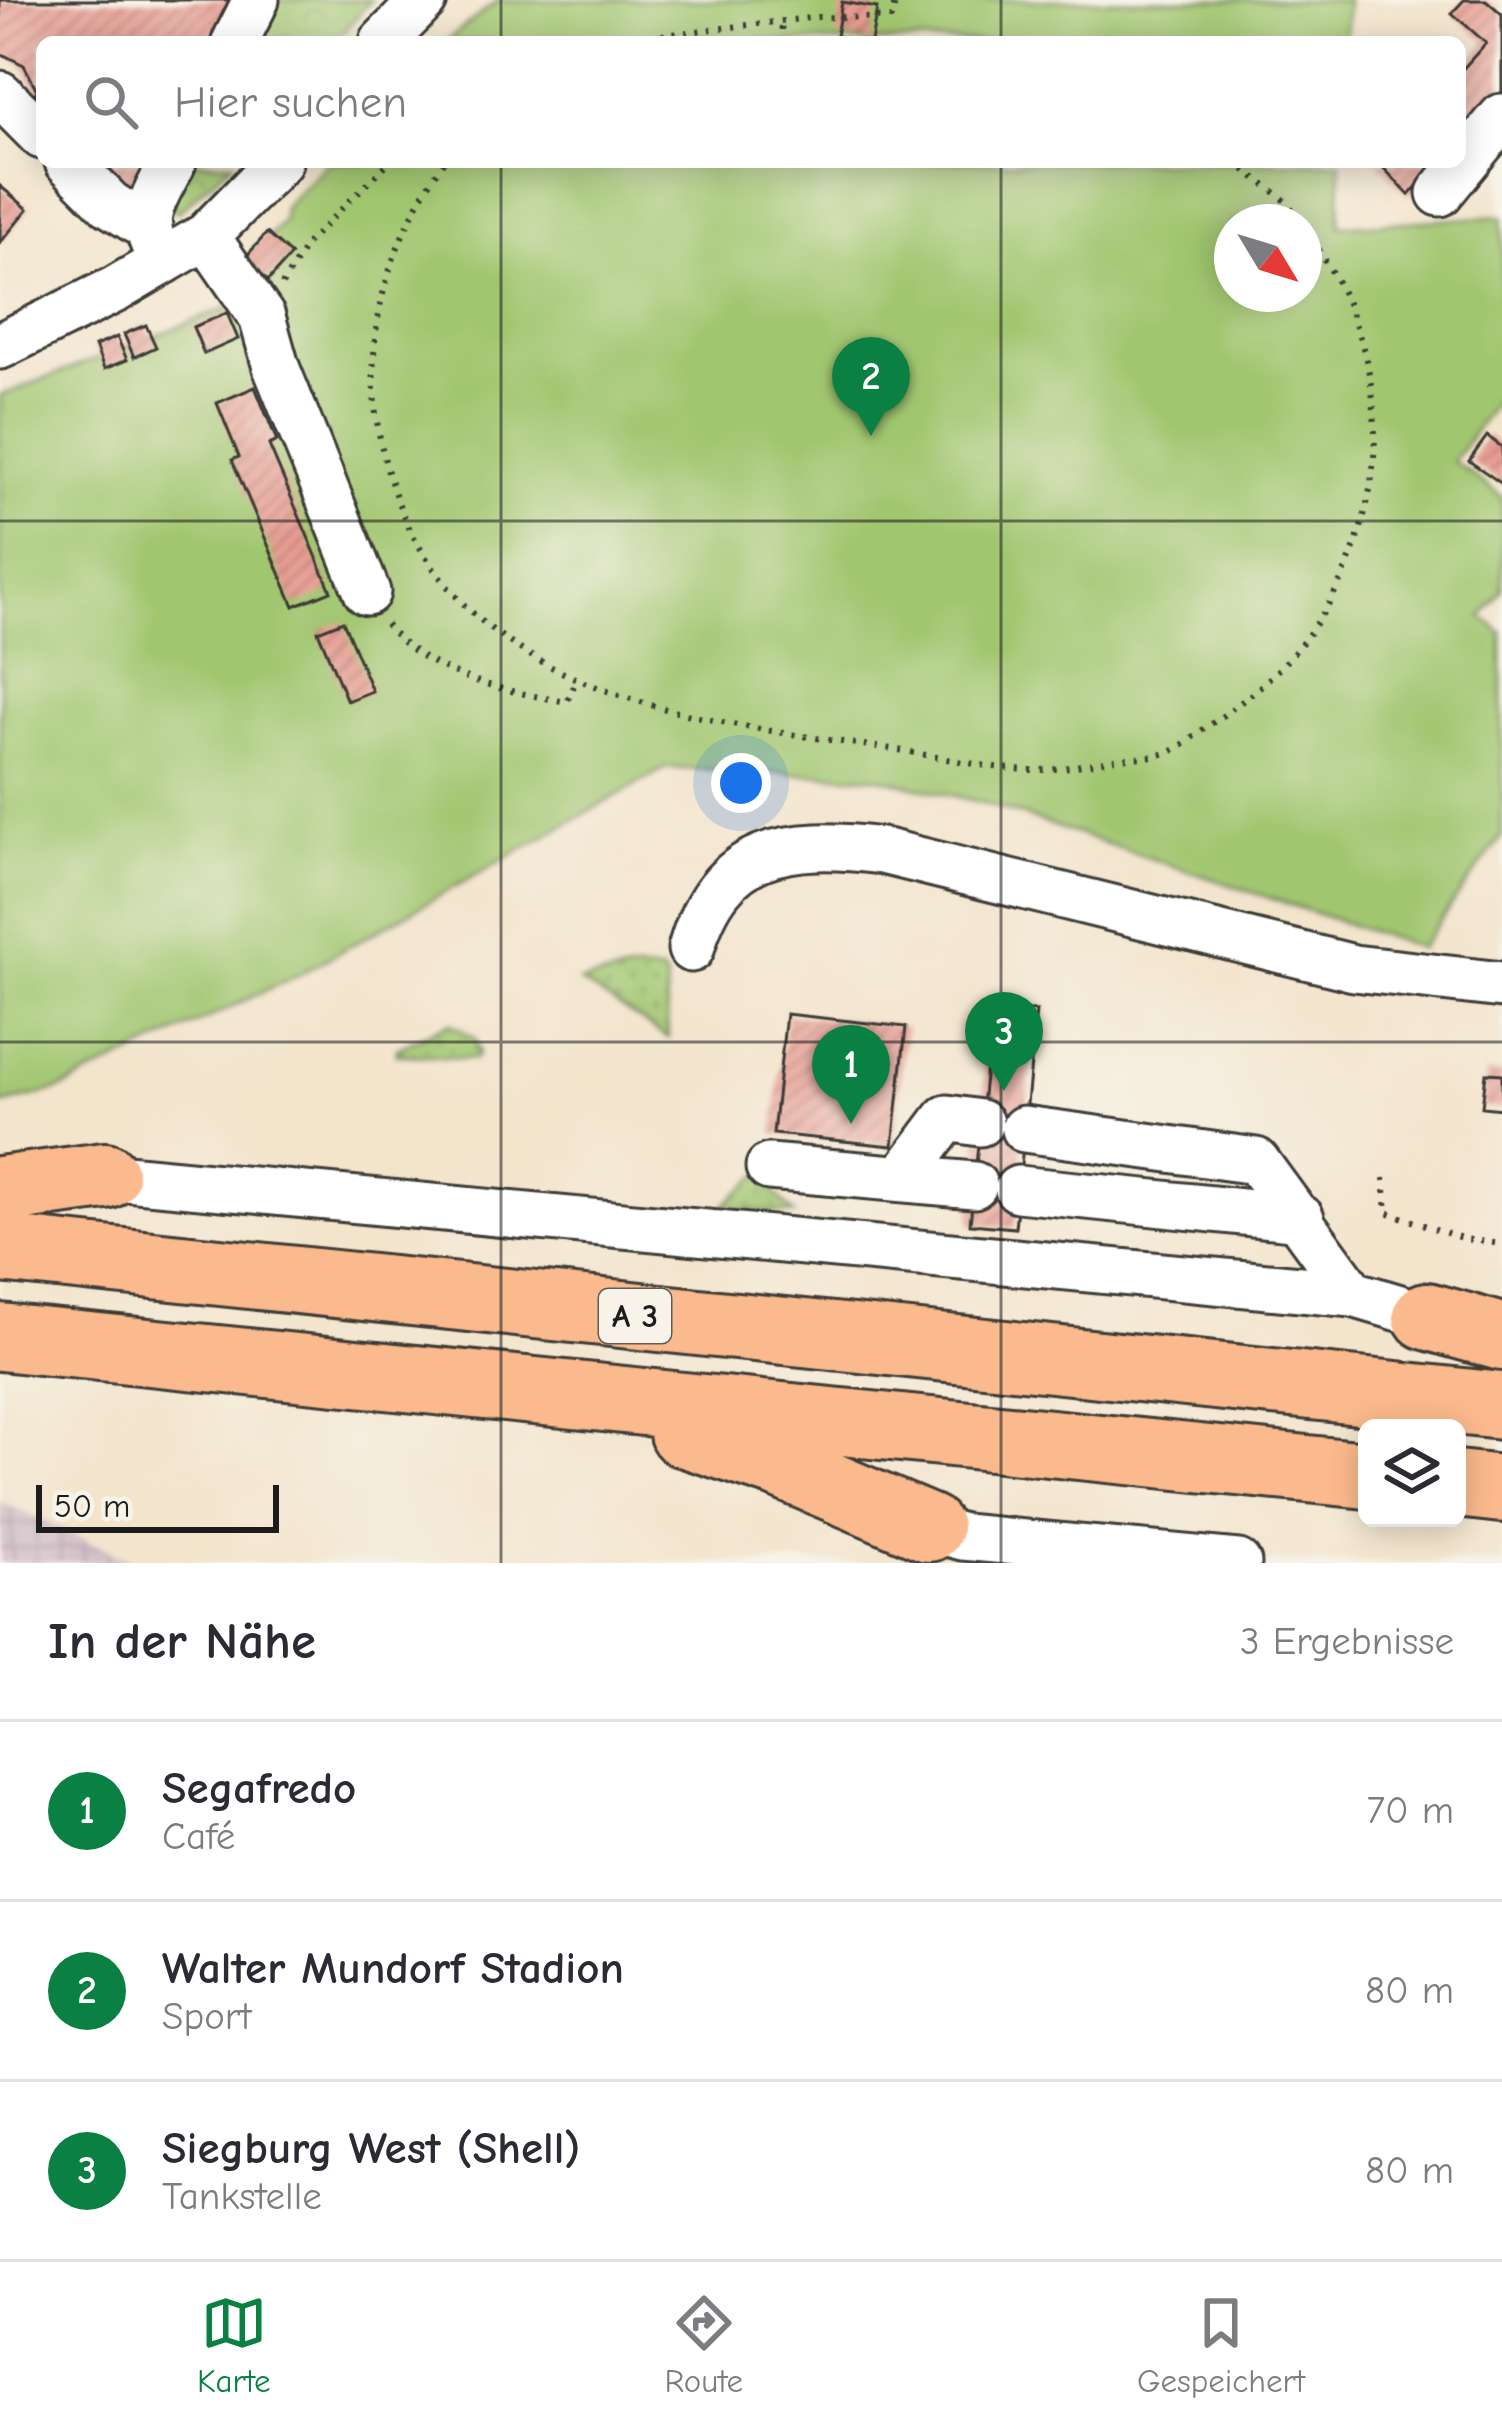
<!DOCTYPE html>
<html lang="de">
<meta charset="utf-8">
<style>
body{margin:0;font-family:"Comic Neue",sans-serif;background:#f7f7f7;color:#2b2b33}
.controls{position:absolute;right:36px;bottom:36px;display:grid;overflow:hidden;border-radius:18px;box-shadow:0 6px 30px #0003}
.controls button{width:108px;height:108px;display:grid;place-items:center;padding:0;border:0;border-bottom:3px solid #e1e1e2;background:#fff;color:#2b2b33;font:60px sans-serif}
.compass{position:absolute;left:1214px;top:204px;width:108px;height:108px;border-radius:50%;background:#fff;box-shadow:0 6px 30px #0003;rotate:128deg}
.scale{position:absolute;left:36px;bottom:30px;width:243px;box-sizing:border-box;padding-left:12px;border:6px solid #1c1c1c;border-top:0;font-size:33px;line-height:42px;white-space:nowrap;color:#1c1c1c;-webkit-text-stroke:9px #f7f3e8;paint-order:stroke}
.you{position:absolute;left:741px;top:783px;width:42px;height:42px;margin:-30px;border:9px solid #fff;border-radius:50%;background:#1a73e8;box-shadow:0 0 0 18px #1a73e833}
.badge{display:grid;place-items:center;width:78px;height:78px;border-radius:50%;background:#0b8043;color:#fff;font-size:39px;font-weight:700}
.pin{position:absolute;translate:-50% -99px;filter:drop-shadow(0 3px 6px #0008)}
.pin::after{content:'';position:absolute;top:63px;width:42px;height:36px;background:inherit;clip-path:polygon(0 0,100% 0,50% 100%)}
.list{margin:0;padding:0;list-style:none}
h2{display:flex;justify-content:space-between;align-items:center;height:156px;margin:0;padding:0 48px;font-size:51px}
h2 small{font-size:39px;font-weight:400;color:#7c7c81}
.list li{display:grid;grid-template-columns:78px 1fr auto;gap:36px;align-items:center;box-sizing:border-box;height:180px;padding:0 48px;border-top:3px solid #e1e1e2}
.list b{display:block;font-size:45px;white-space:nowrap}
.list p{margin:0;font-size:39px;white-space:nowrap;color:#7c7c81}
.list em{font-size:39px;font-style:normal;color:#7c7c81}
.icon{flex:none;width:66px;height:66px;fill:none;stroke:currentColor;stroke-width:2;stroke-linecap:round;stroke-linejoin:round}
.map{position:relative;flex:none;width:1502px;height:1563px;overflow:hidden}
.search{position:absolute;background:#fff;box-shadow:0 6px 30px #0003;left:36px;right:36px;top:36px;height:132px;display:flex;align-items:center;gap:30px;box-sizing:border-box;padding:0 42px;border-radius:18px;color:#7c7c81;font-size:45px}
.sheet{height:696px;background:#fff}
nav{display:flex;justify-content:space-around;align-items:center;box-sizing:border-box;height:168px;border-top:3px solid #e1e1e2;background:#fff;font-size:33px;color:#7c7c81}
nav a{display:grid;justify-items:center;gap:6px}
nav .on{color:#0b8043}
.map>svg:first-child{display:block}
</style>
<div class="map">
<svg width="1502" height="1563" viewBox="0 0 1502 1563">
<defs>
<pattern id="industrial-grid" width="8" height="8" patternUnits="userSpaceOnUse" patternTransform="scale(3)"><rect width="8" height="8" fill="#d1bdc9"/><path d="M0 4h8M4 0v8" fill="none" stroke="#b3a2ac"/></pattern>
<pattern id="grass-dots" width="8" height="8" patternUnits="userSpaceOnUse" patternTransform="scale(3)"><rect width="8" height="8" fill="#a1c670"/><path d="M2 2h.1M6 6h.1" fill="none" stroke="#8aaa60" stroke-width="1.8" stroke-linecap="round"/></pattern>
<pattern id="park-crowns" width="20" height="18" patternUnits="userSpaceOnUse" patternTransform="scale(3)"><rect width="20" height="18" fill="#a1c670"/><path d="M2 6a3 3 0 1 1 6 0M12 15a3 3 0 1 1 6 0" fill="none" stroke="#8aaa60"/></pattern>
<pattern id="building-hatch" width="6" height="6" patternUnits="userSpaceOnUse" patternTransform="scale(3)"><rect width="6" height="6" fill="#e79c92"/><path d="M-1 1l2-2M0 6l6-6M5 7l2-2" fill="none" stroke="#ba7e76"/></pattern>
</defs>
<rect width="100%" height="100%" fill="#f7f3e8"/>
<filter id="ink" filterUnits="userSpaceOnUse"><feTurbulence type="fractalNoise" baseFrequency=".00833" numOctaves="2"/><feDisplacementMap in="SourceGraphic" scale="24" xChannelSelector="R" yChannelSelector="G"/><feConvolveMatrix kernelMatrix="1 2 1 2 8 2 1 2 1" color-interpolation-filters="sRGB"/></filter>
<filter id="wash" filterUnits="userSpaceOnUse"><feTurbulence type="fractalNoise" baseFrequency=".004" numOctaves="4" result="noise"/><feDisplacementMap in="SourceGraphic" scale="48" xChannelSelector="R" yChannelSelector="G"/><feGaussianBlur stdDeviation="2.7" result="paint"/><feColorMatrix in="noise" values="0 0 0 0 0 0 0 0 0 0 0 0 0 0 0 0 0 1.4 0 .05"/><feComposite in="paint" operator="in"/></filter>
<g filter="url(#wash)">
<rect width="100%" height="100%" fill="#f3e4cc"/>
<path fill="url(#industrial-grid)" d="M0,1502L133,1561L0,1563Z"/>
<path fill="url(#grass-dots)" stroke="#5e7146" stroke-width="3" d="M635,971L661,972L666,978L668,1038L580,982Z
M450,1023L474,1038L479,1051L475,1059L396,1054L397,1048Z
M759,1175L794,1214L721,1208Z"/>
<path fill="url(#park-crowns)" stroke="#5e7146" stroke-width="3" d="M253,0H371L334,42H232Z
M172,162H233L178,212L155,194Z"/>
<path fill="#a1c670" stroke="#5e7146" stroke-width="3" fill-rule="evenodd" d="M499,0H1347L1345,42H445Z
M328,162H1341L1340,226L1502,216V393L1453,461L1502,497V589L1482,617L1502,632V836L1420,948L987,804L877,777L666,768L298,975L58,1090L0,1105V396L230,307L244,263L283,221L284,207ZM1232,222H1304V294H1232Z"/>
<g id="blocks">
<path fill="url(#building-hatch)" d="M0,0H239L218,42H42V115L30,104L37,90L24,65L0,53Z
M1464,0H1486L1502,14V92L1460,139V72L1486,43L1452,13Z
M842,2L877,8L871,42L836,36Z
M90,162H158L134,210Z
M1378,162H1439L1409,195Z
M0,186L28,209L0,243Z
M267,233L291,255L268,281L244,259Z
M227,313L238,339L204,354L193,327Z
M146,325L156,347L134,357L124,334Z
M117,337L127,360L104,369L95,346Z
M255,387L277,441L269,445L331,591L294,606L232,460L239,457L217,403Z
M1487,436L1502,447V484L1469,461Z
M343,621L372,691L347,701L318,631Z
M992,1007L1036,1011L1015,1228L970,1224Z
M786,1014L906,1027L893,1146L773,1134Z
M1486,1073L1502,1074V1109L1482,1107Z"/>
</g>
</g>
<g filter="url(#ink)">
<use href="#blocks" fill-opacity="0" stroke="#3c3a36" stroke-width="3"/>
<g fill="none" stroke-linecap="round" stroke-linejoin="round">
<defs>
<path id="minor" d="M235,42L256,0
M383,42L424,0
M0,94L42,136
M68,162L110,204L148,228
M1440,193L1502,117
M206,236L262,317L276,367L367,592
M164,261C134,221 153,201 173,162
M0,346L116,289L206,236L279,162
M691,949C719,847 788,839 882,851L1354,968L1502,985
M1024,1129L1256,1161L1353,1294L1427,1316
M769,1167L974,1185
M105,1176L1353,1294
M902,1178L947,1118L980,1123
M1018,1189L1301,1218
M929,1528L963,1537L1238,1563"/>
<path id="highway" d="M0,1190L105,1176
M0,1249L1502,1406
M1427,1316L1502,1337
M0,1337L1367,1475
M683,1433L778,1464L929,1528
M1457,1484L1502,1489"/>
</defs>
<use href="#minor" stroke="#3c3a36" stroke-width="51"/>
<use href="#highway" stroke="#3c3a36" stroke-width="72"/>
<path stroke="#3c3a36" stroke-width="6" stroke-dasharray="3 9" stroke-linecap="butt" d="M602,42L818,17L891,18L896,0
M781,42L782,21
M444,162C388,241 361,337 379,433C425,689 668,717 885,748C935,755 991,771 1041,770C1065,769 1091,763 1115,759C1132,757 1154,758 1170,752C1183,746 1196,734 1208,726C1283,676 1331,621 1359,534C1394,422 1369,320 1304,227
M1235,162L1286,201L1301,222
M282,285L308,242L389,162
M386,624C427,676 504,691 567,702L576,681
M1384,1178L1387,1212L1464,1239L1502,1244"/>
<use href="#minor" stroke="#fff" stroke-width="45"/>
<use href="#highway" stroke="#fbba8d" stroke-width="66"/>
</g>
</g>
<path fill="none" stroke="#1c1c1c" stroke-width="3" stroke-opacity="0.55" d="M501,0V42M1001,0V42M501,162V1563M1001,162V1563M0,521H1502M0,1042H1502"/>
<g text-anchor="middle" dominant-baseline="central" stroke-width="12" stroke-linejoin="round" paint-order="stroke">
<rect fill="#f7f3e8" stroke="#5e5c59" stroke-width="3" x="599" y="1289" width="72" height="54" rx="9"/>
<g font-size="33" font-weight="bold" fill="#1c1c1c">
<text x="635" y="1316">A 3</text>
</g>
</g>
</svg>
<div class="controls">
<button><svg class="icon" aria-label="layers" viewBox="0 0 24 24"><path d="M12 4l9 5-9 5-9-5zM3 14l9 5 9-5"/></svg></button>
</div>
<svg class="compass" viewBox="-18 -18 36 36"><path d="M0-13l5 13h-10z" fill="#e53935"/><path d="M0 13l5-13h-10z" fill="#7c7c81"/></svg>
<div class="scale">50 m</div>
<div class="you"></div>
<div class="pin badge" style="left:851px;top:1124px">1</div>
<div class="pin badge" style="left:871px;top:436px">2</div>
<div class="pin badge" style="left:1004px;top:1091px">3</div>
<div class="search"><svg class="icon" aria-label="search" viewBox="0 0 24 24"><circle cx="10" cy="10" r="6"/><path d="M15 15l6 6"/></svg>Hier suchen</div>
</div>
<section class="sheet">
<h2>In der Nähe<small>3 Ergebnisse</small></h2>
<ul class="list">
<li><span class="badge">1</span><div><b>Segafredo</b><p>Café</p></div><em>70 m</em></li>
<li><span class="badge">2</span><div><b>Walter Mundorf Stadion</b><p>Sport</p></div><em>80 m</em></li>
<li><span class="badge">3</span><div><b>Siegburg West (Shell)</b><p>Tankstelle</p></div><em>80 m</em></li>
</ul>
</section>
<nav>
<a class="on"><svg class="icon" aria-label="map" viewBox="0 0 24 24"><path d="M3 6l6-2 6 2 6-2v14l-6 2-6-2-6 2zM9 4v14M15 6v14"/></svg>Karte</a>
<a><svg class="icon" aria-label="directions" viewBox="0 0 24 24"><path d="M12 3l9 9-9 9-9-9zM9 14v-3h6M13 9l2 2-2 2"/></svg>Route</a>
<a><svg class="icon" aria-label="saved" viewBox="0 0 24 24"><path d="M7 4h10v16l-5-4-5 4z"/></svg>Gespeichert</a>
</nav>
